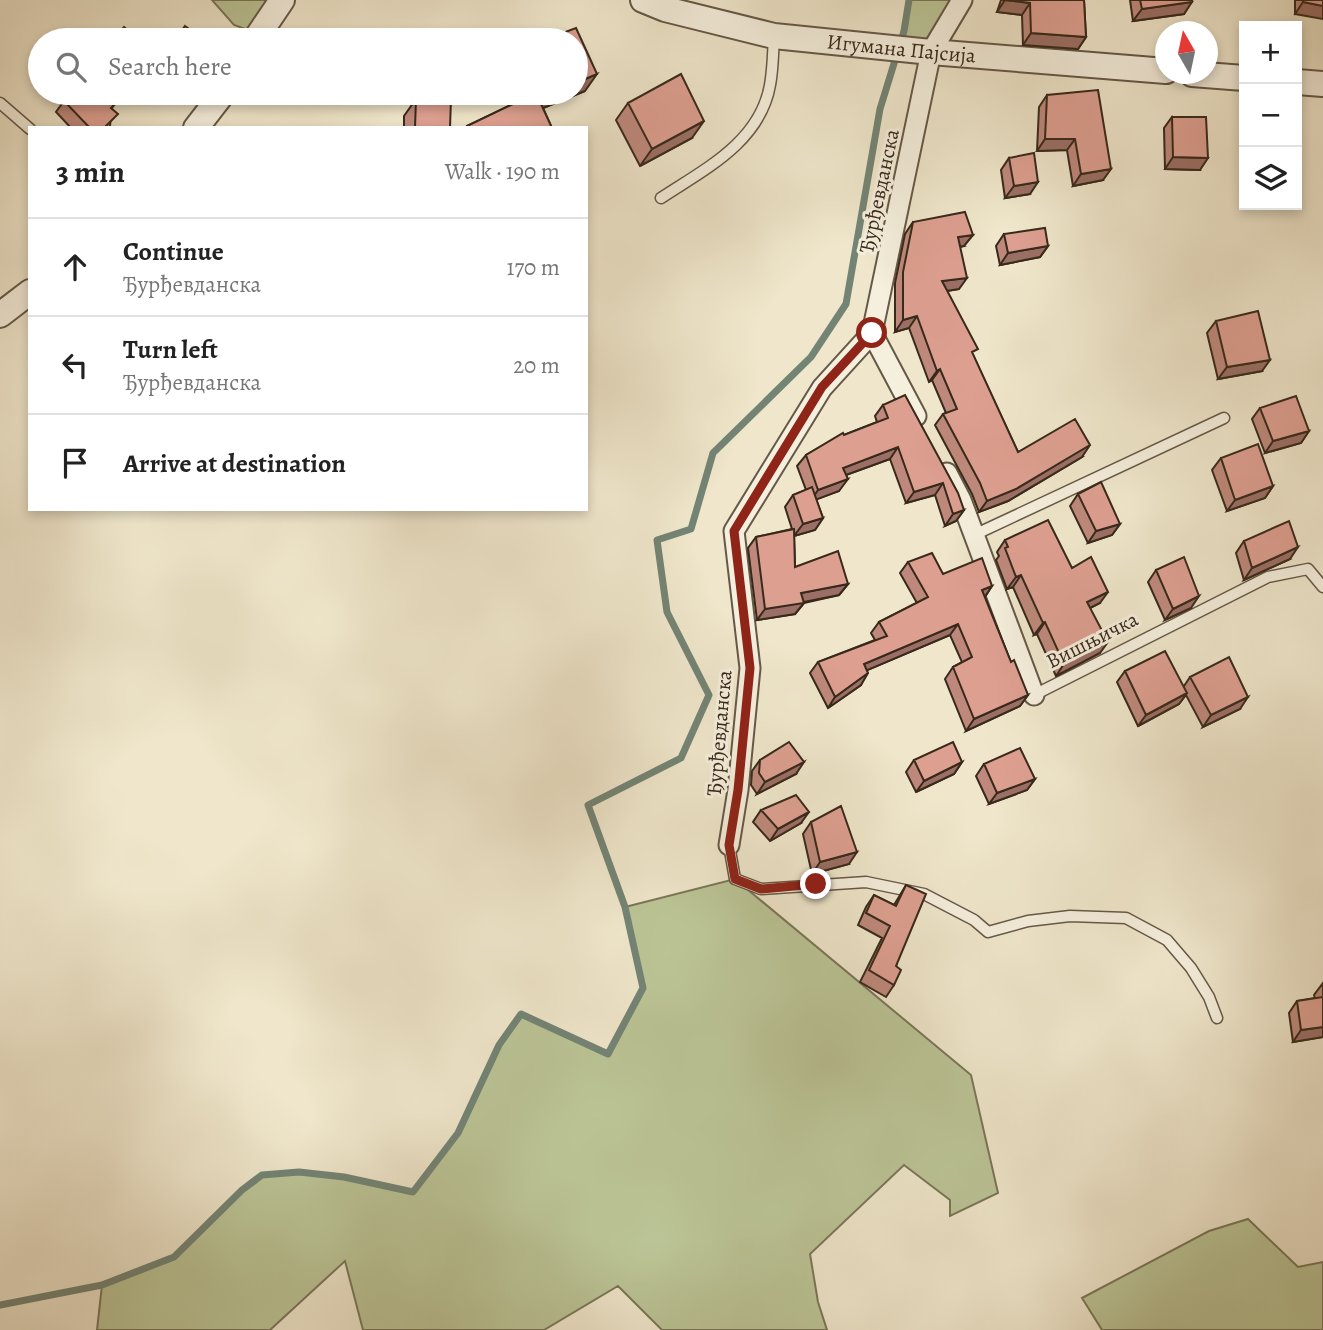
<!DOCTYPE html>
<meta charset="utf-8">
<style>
body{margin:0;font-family:Alegreya,serif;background:#f6f6f6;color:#222}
.controls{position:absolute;right:21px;top:21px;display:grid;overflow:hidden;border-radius:0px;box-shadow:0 4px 10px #0003}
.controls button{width:63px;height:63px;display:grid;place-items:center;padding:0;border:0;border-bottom:2px solid #e0e0e0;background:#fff;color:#222;font:35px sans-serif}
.compass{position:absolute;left:1155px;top:21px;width:63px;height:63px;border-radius:50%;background:#fff;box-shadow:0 4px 10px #0003;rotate:351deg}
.stop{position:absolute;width:21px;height:21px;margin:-16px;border:5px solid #8f2418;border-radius:50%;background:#fff}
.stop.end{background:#8f2418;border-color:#fff;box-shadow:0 2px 7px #0008}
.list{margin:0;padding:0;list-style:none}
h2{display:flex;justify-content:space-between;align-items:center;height:91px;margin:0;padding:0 28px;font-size:30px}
h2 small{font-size:23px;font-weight:400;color:#767676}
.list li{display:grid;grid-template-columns:46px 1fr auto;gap:21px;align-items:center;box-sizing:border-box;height:98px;padding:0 28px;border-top:2px solid #e0e0e0}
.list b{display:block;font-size:26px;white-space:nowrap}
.list p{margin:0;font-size:23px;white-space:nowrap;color:#767676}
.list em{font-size:23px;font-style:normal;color:#767676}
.icon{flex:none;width:38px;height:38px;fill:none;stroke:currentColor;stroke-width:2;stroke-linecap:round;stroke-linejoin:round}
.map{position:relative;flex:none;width:1323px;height:1330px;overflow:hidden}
.search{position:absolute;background:#fff;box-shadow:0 4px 10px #0003;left:28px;top:28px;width:560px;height:77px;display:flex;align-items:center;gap:18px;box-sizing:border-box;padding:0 24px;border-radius:38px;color:#767676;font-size:26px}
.panel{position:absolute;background:#fff;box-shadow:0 4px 10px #0003;left:28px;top:126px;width:560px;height:385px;border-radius:0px}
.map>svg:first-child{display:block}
</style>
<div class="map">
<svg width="1323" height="1330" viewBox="0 0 1323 1330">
<rect width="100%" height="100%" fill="#efe6cb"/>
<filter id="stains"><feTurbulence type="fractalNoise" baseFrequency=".00286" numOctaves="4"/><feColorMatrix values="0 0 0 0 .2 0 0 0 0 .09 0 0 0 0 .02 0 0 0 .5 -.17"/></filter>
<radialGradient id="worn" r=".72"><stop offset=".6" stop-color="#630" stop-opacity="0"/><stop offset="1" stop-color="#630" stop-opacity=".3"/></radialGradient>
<path fill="#bbc496" stroke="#7a7658" stroke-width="2" d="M212,0H282L259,34L234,25Z
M909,0H962L931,52L899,47L904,31Z
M735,879L971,1075L998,1193L950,1216V1200L904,1165L810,1254L818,1302L827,1330H662L618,1286L544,1330H363L345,1261L270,1330H97L102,1285C120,1278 163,1266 176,1255C198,1237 239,1182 263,1175C308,1163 369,1182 413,1192L458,1133L499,1045L521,1014L608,1053L643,988L625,907Z
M1248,1219L1298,1267L1323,1262V1330H1102L1082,1298L1209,1231Z"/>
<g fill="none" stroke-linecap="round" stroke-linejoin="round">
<path stroke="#738475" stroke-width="7" d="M0,1305L102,1285L174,1257L242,1190L262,1175L299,1172L344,1177L413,1192L458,1133L499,1045L521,1014L608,1054L643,988L625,907L588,805L681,758L709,695L667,612L657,540L691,529L713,453L811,357L846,304L880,109L904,31L909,0"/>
<defs>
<path id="service" d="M0,103L30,129
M661,198C705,169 760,142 770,85C773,69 773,52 774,36
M974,535L1224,418
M1034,695L1268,577L1308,569L1323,587
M729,845L735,879L761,889L866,882L924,894L974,920L988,932L1028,921L1070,916L1126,918L1167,940L1191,968L1209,997L1217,1018"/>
<path id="minor" d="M872,333L916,416
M947,473L961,500L1034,695
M729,845L738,790L750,668L734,531L822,388L872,333L931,52L962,0"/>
<g id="tertiary">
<path id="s1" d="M643,0L665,9L774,36L931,52L1166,71"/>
<path d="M255,40L282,0"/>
<path d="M1192,74L1244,78"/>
<path d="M1297,82L1323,84"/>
<path d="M196,128L223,93"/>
<path d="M0,315L30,292"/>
</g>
</defs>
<use href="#service" stroke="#665847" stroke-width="13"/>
<use href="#minor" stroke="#665847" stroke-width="23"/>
<use href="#tertiary" stroke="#665847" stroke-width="28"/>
<use href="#service" stroke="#f5efdd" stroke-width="10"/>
<use href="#minor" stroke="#f5efdd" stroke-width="19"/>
<use href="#tertiary" stroke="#f5efdd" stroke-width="24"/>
</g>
<path fill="#be897c" stroke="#38291b" stroke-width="2" d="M1001,0H1084L1086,37L1078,49L1023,45L1022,15L997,12Z
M1130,0H1192L1184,14L1133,21Z
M1295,0H1323L1295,14Z
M585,91L543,108L552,128H466L467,126L519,101L515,93H576Z
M124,93L112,108L110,126L107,128H71L56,112L64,101Z
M1047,95L1103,180L1073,186L1067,150L1037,151L1039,107Z
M416,99L450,128H404V116Z
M628,103L692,138L640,166L616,120Z
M1172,117L1200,170L1165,169L1164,128Z
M1009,158L1030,194L1005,198L1001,170Z
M913,222L964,246L960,247L959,289L947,291L973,356L1018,452L1082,457L1008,501L979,512L972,494L935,425L943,414L946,413L932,380L929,382L909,328L895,332V283L905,234Z
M1004,234L1048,246L1040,257L1000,265L996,246Z
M1216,321L1262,371L1218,379L1207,333Z
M883,405L964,510L956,521L945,526L935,495L906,503L890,459L846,475L839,491L816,499L823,518L815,530L794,536L795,567L848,584L839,595L804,603L795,614L757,620L748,548L756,537L792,529L785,507L793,495L806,490L797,466L806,455L844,435L877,422L875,416Z
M1260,408L1309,431L1301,443L1265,453L1252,419Z
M1221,458L1273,486L1265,498L1227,511L1212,470Z
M1078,494L1120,524L1112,535L1088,543L1070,506Z
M1005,540L1072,568L1100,603L1090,608L1100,653L1056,676L1037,634L1034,635L1013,587L1007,589L996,560L999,556L997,552Z
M1244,541L1290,559L1244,580L1236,553Z
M908,562L943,574L992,586L985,597L1011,662L1028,695L1020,706L966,731L945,679L953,667L962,662L950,635L867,670L861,685L828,708L810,673L818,662L875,640L871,633L879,622L917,603L900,573Z
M1156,570L1191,608L1165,620L1148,582Z
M1125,671L1184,686L1190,677L1240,709L1203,727L1186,695L1179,704L1138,726L1117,682Z
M760,760L796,774L757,794L751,785L752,771Z
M914,760L962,762L954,774L916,792L906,772Z
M984,764L1035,779L1027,790L989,804L976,776Z
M761,810L801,823L770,841L753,822Z
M811,822L849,864L812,874L803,834Z
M906,885L894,985L886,997L860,982L882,938L858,925L866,907L874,895L894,905Z
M1323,983V1037L1293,1042L1289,1013L1297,1001L1315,998L1314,995Z"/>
<path fill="#9b6f65" stroke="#38291b" stroke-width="2" d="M1005,0L1030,3L1022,15L997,12Z
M1192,2L1184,14L1133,21L1142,9Z
M1303,2L1323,6V19L1295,14Z
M1031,33L1086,37L1078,49L1023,45Z
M597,74L585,91L526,115L538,98L551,93H576V83Z
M704,121L692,138L640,166L652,149Z
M1045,139H1075L1067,150L1037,151Z
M1173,157L1208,158L1200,170L1165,169Z
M1111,169L1103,180L1073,186L1081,174Z
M1038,182L1030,194L1005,198L1014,186Z
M973,235L964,246L949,248L958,237Z
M1048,246L1040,257L1000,265L1008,253Z
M967,278L959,289L934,293L942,281Z
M917,316L909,328L895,332L903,320Z
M1270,360L1262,371L1218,379L1227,367Z
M940,369L932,380L929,382L937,371Z
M1309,431L1301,443L1265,453L1273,441Z
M1090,445L1082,457L1008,501L979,512L987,501Z
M898,447L890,459L835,479L843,468Z
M848,479L839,491L810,502L818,490Z
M943,483L935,495L906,503L914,492Z
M1273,486L1265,498L1227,511L1235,500Z
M964,510L956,521L945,526L953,514Z
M823,518L815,530L794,536L803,524Z
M1120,524L1112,535L1088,543L1096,531Z
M1298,547L1290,559L1244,580L1252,568Z
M1021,575L1013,587L1007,589L1016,577Z
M848,584L839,595L799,603H804L795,614L757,620L765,609L801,593Z
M992,586L984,598L982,590Z
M1108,592L1100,603L1078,614L1087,602Z
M1199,596L1191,608L1165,620L1173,609Z
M1045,622L1037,634L1034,635L1043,623Z
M958,624L950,635L856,675L864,664Z
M1108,642L1100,653L1056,676L1064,664Z
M868,673L861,685L828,708L835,697Z
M1187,693L1179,704L1138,726L1146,715Z
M1028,695L1020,706L966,731L974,719Z
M1248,697L1240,709L1203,727L1211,715Z
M804,762L796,774L757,794L765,782Z
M962,762L954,774L916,792L924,781Z
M1035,779L1027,790L989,804L997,793Z
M809,812L801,823L770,841L778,829Z
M857,852L849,864L812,874L820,862Z
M1323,1027V1037L1293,1042L1301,1030Z"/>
<path fill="#dd9f90" stroke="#38291b" stroke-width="2" d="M1005,0H1084L1086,37L1031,33L1030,3Z
M1140,0H1192V2L1142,9Z
M1303,0H1323V6L1303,2Z
M185,26L204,40H175Z
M124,27L139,40H114Z
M576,28L597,74L576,83V40H544Z
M681,74L704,121L652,149L628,103Z
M1098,90L1111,169L1081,174L1075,139H1045L1047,95Z
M71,93H123L111,108L118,114L104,128H90L64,101Z
M536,93H551L538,98Z
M536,93L552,128H468L467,126Z
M416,99H451L450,128H415Z
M1172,117H1206L1208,158L1173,157Z
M1034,153L1038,182L1014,186L1009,158Z
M965,212L973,235L958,237L967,278L942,281L978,349L972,352L1018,452L1075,419L1090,445L1016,489L987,501L980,483L943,414L957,409L940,369L937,371L917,316L903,320V272L913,222Z
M1045,228L1048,246L1008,253L1004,234Z
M1258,311L1270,360L1227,367L1216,321Z
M905,395L958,493L964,510L953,514L943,483L914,492L898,447L843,468L848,479L818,490L806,455L843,433L844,435L888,418L883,405Z
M1296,396L1309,431L1273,441L1260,408Z
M1258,444L1273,486L1235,500L1221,458Z
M1101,482L1120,524L1096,531L1078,494Z
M812,487L823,518L803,524L793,495Z
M1048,520L1072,568L1091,557L1108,592L1087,602L1108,642L1064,664L1045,622L1043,623L1021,575L1016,577L1005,548L1008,547L1005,540Z
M1289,521L1298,547L1252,568L1244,541Z
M794,529L795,567L838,551L848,584L801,593L804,603L765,609L756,537Z
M932,553L943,574L982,558L992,586L982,590L1011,662L1014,660L1028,695L974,719L953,667L972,657L958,624L864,664L868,673L835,697L818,662L887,636L879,622L928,597L908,562Z
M1184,557L1199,596L1173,609L1156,570Z
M1165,651L1187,693L1146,715L1125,671Z
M1229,657L1248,697L1211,715L1190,677Z
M789,742L804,762L765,782L759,773L760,760Z
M953,742L962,762L924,781L914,760Z
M1020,748L1035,779L997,793L984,764Z
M796,795L809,812L778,829L761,810Z
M841,806L857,852L820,862L811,822Z
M906,885L926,894L896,966L901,970L894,985L869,970L890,926L866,913L874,895L896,906Z
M1323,997V1027L1301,1030L1297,1001Z"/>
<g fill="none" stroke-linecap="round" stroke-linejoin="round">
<path stroke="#8f2418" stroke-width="9" d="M816,884L761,889L735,879L729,845L738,790L750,668L734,531L822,387L872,333"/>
</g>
<g text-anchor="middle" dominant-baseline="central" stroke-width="6" stroke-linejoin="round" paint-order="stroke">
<g font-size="21" fill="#38291b" stroke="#f5efdd">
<text stroke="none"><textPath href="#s1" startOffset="264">Игумана Пајсија</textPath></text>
<text transform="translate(879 191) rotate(-78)">Ђурђевданска</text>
<text transform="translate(1092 640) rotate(-27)">Вишњичка</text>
<text transform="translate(719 733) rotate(-85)">Ђурђевданска</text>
</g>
</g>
<rect width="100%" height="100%" filter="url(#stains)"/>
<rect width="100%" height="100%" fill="url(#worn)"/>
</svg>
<div class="controls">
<button>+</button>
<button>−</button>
<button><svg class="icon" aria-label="layers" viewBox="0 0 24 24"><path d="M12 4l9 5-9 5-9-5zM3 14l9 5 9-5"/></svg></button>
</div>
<svg class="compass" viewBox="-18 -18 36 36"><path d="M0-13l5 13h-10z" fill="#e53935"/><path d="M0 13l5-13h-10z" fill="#767676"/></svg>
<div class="stop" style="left:872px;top:333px"></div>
<div class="stop end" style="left:816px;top:884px"></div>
<div class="search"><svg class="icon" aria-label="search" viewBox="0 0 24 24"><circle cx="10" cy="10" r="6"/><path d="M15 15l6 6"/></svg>Search here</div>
<section class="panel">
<h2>3 min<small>Walk · 190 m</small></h2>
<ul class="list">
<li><svg class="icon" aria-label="ahead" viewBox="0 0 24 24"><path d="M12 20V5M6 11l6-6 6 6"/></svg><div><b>Continue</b><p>Ђурђевданска</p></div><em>170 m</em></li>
<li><svg class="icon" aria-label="left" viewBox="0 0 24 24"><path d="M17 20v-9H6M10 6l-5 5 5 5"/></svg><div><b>Turn left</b><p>Ђурђевданска</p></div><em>20 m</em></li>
<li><svg class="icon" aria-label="arrive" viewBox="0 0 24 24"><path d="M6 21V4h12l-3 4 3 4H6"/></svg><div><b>Arrive at destination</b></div></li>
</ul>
</section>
</div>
